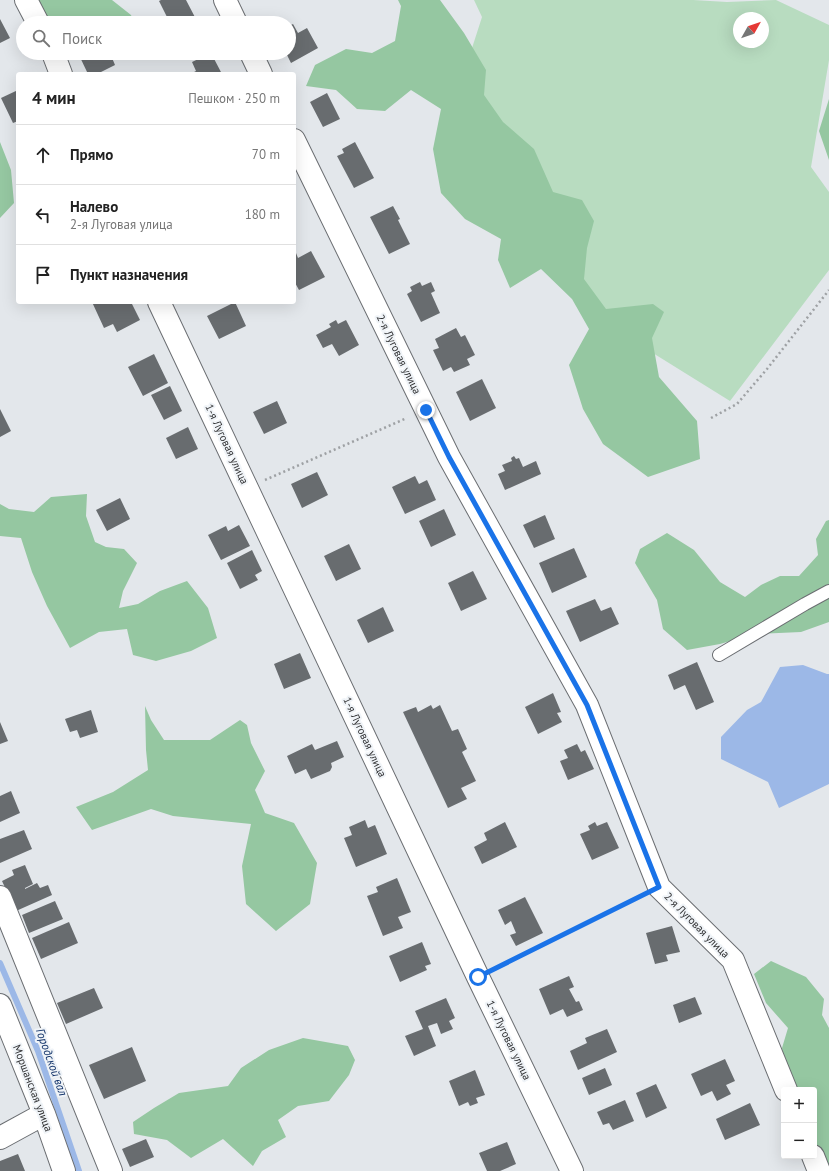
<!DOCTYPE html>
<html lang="ru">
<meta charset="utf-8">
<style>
body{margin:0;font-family:"PT Sans",sans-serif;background:#f6f6f6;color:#222}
.controls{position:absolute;right:12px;bottom:12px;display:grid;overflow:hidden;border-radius:4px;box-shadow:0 4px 16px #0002}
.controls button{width:36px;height:36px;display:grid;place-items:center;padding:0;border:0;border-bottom:1px solid #e0e0e0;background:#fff;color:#222;font:20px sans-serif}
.compass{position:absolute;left:733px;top:12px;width:36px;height:36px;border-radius:50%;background:#fff;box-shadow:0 4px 16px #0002;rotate:50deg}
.stop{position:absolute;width:12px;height:12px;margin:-9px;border:3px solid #1a73e8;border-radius:50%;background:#fff}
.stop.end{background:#1a73e8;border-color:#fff;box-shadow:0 1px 4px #0008}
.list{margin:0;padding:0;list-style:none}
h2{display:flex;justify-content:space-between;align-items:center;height:52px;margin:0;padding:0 16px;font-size:17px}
h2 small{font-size:13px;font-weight:400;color:#767676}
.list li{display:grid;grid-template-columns:26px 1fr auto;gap:12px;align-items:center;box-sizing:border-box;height:60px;padding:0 16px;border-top:1px solid #e0e0e0}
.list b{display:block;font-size:15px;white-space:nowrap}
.list p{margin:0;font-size:13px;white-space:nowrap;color:#767676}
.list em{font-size:13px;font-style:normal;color:#767676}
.icon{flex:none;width:22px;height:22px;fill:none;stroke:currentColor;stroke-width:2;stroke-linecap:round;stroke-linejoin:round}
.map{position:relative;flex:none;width:829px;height:1171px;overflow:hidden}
.search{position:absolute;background:#fff;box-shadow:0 4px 16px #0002;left:16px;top:16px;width:280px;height:44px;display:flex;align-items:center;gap:10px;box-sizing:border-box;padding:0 14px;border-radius:22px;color:#767676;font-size:15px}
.panel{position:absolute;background:#fff;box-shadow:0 4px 16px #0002;left:16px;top:72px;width:280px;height:232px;border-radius:4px}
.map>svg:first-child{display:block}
</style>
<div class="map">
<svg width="829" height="1171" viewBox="0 0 829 1171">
<rect width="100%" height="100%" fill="#e3e7eb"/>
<path fill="#b8dcc0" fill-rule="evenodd" d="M474,0H693L727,2L776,0L829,25V60L811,167L829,192V270L730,401L611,327L455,101L482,17ZM739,18H763V42H739Z"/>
<path fill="#95c7a1" d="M38,0H112L131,15L134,23H49Z
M398,0H440L464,33L486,70L484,95L503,122L534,149L553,192L582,200L594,221L587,248L584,279L606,309L653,304L664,312L652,338L659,377L697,421L700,459L648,477L603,444L583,409L569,365L589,329L572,299L541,269L510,288L498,260L501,239L465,219L441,193L433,149L441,109L411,90L385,111L357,109L336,90L306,86L315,65L346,49L372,53L395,41L401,6Z
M829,99V160L819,131Z
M0,142L11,170L14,203L0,218Z
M87,494L86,516L95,542L106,547L124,549L137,563L123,591L119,608L138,604L160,591L187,581L208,608L217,638L191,651L156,661L133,655L127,629L99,632L70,648L47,606L32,572L21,538L0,536V504L9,509L34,512L51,497Z
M829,520V622L801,632L754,634L720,644L687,650L663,629L657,600L635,563L640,549L667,533L694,550L720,582L745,597L761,585L780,576H799L818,555L816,539L826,521Z
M145,706L151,720L164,740H210L240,720L247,725L251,743L265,771L255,790L265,813L294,823L317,863L310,904L276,931L246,904L242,866L251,824L173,816L151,809L92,830L76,807L113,792L148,770L146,750Z
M771,961L806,977L824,999L822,1015L829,1028V1171L814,1151V1090H788L782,1048L788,1028L766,1003L754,974Z
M303,1038L348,1046L355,1060L349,1075L329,1101L298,1106L278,1120L286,1137L262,1151L253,1166L223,1139L191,1158L167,1140L134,1134L133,1122L154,1108L179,1093L228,1086L241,1068L269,1050Z"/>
<path fill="#9cb8e7" d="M803,665L827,674H829V784L779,808L768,782L721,759V737L747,710L761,702L780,667Z"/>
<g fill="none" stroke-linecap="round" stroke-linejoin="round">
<path stroke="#9cb8e7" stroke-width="6" d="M0,963L38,1051L79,1171"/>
</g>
<path fill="#686c6f" d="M161,0H186L198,23H170L159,1Z
M0,19L10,38L0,43Z
M293,24L298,33L307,28L318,48L291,63L286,53H289V26Z
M78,53H110L115,65L97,74H88Z
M211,53L222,74H190L196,71L192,62Z
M18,90V121L13,123L1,98Z
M327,93L340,119L323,127L310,102Z
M355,142L374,178L354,188L337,156L344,153L342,149Z
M393,206L400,219L398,220L410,244L389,254L370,217Z
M311,251L325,277L299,290L294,281V254L296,253L298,258Z
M420,282L422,286L431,282L435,291L431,293L440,313L421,322L407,294L412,291L410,287Z
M92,302H131L140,320L117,332L113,324L104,328Z
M235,302L246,326L219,339L207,316Z
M336,320L338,324L346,320L359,345L339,356L332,344L323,348L316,335L331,327L329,324Z
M456,328L461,337L465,335L475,355L467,359L470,365L454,372L451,367L443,371L433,350L439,348L435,339Z
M154,354L168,383L143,396L128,367Z
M482,379L496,408L470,421L456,392Z
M170,386L182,411L164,420L151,395Z
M277,401L287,423L264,434L253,412Z
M0,409L11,431L0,437Z
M188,427L198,449L176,459L166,438Z
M514,456L516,459L519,458L523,467L536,461L541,474L505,490L498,474L505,471L502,465L512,461L511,458Z
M317,472L328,495L302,508L291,484Z
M415,476L419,484L427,480L436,500L405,514L392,487Z
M120,498L130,519L107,531L96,510Z
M444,509L456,535L431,547L419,521Z
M545,515L555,539L534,548L523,525Z
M239,525L250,546L221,560L208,535L226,526L228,531Z
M349,544L361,569L336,581L324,556Z
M574,548L587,577L552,593L539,563Z
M252,550L262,571L255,575L258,580L240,589L227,563Z
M473,571L487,599L461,611L448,583Z
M595,599L601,611L611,607L619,624L580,642L566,611Z
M383,607L394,631L368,643L357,620Z
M300,653L311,678L284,689L274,664Z
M697,662L714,702L696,710L685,685L674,690L668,675Z
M553,693L561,712L557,713L562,722L538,734L525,707Z
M431,705L433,709L440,705L452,731L458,729L467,749L462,752L476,781L461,788L467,799L448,808L403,712L416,707L418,712Z
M91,710L98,732L80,738L77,730L70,732L65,719Z
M0,722L8,741L0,744Z
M337,741L344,757L331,763L332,767L330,771L311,779L306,769L295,774L287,756L312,744L315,750Z
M577,744L581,752L585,750L594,769L568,780L560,761L568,758L564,750Z
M11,791L20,813L0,822V796Z
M365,820L368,828L375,825L387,854L356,867L344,838L352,835L349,827Z
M505,822L517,847L482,864L474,847L487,840L484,833Z
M595,822L597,826L607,822L619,848L592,860L580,834L590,830L588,826Z
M24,830L32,849L0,863V839Z
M25,865L33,884L25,888V889L37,883L40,888L48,885L52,895L16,911L2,881L14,875L12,870Z
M397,878L411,912L398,917L403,928L383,936L367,896L378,892L376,887Z
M525,897L543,933L516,946L510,935L516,933L511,921L505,925L498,910Z
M55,901L63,919L29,933L22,915Z
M69,922L78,943L41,959L32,938Z
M672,926L680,952L666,955L668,961L655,964L646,933Z
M422,942L431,964L425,966L427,970L400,982L389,956Z
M569,976L574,987L569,989L576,1002L579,1001L583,1010L567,1017L563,1009L550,1015L539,989Z
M94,988L103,1008L66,1024L57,1003Z
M695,997L702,1014L679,1023L673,1005Z
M446,998L455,1018L449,1021L453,1029L441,1034L437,1023L428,1026L436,1046L414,1056L405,1036L423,1029L415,1011Z
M607,1029L617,1052L578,1070L570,1051L587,1043L585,1038Z
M132,1047L146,1081L104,1099L89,1065Z
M725,1059L735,1081L726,1085L731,1094L717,1101L712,1091L701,1096L691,1074Z
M605,1068L612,1085L589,1095L582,1078Z
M475,1070L485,1095L476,1098L478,1103L470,1106L468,1102L459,1106L449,1081Z
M656,1084L667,1108L646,1118L636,1093Z
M625,1100L634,1121L613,1130L609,1123L603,1125L597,1112Z
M750,1103L760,1125L725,1140L716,1119Z
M146,1139L154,1157L130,1167L122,1149Z
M507,1142L516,1164L500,1171H487L479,1153Z
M18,1154L25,1171H0V1161Z"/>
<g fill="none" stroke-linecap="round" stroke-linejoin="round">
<defs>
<path id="service" d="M719,655L805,604L829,591"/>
<path id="minor" d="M26,0L38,23
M225,0L236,23
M53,53L61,74
M251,53L261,74
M294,140L449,457L587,705L659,887L733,960L786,1090
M159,302L478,977L572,1171
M0,897L111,1171
M0,1005L44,1114L64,1171
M0,1138L44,1114
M813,1156L819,1171"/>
</defs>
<use href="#service" stroke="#6b6e72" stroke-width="14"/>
<use href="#minor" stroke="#6b6e72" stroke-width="24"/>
<path stroke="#9ea1a4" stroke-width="2.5" stroke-dasharray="2 3" stroke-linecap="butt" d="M711,418L737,404L767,369L829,290
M265,480L407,418
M497,968L641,896"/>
<use href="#service" stroke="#fff" stroke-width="12"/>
<use href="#minor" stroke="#fff" stroke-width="22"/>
</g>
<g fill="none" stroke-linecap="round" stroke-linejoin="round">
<path stroke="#1a73e8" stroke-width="5" d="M426,410L449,457L587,705L659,887L478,977"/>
</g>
<g text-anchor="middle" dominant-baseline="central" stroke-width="4" stroke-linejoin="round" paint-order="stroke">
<g font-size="11" fill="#323335" stroke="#f0f4f8">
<text transform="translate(399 354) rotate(64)">2-я Луговая улица</text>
<text transform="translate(227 444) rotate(65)">1-я Луговая улица</text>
<text transform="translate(365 737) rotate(65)">1-я Луговая улица</text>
<text transform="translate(697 925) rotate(45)">2-я Луговая улица</text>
<text transform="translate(509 1040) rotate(64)">1-я Луговая улица</text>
<text transform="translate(33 1088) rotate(69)">Моршанская улица</text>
</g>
<g font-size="12" font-style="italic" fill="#103168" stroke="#f0f4f8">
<text transform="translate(52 1062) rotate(70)">Городской вал</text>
</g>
</g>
</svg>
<div class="controls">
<button>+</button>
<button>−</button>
</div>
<svg class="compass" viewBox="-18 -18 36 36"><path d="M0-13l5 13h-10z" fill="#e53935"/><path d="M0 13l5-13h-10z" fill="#767676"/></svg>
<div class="stop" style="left:478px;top:977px"></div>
<div class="stop end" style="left:426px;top:410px"></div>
<div class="search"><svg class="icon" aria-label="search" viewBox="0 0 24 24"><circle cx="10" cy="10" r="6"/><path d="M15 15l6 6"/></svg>Поиск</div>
<section class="panel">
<h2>4 мин<small>Пешком · 250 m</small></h2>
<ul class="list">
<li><svg class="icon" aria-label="ahead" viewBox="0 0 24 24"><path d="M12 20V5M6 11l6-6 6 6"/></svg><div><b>Прямо</b></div><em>70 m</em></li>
<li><svg class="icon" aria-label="left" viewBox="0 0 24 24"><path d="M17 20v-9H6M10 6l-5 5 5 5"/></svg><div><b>Налево</b><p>2-я Луговая улица</p></div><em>180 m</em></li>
<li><svg class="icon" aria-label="arrive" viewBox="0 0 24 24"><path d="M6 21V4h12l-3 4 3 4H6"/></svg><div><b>Пункт назначения</b></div></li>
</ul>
</section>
</div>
